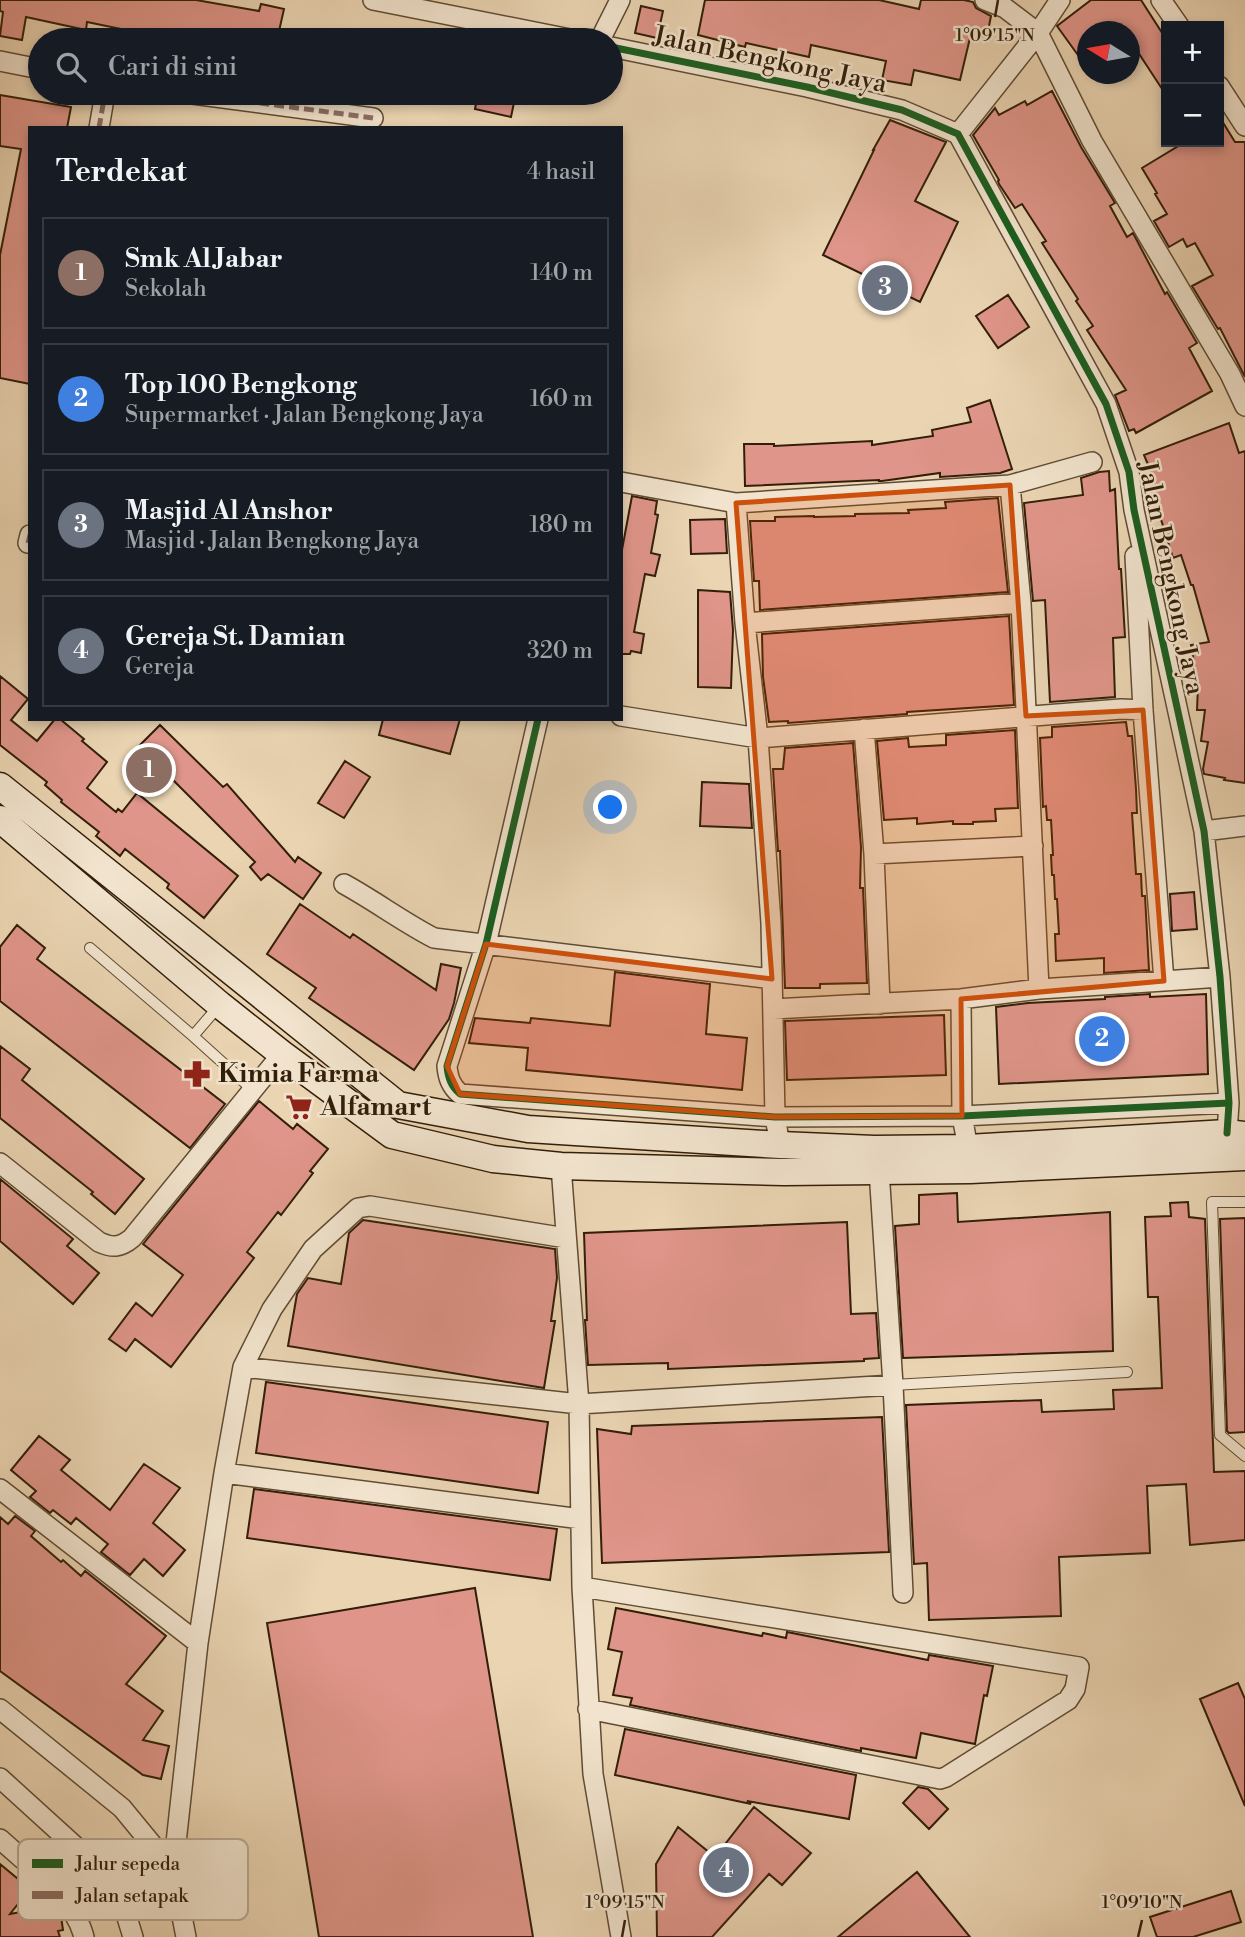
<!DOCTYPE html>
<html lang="id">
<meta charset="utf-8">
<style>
body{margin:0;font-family:"Libre Bodoni",serif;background:#242831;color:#f1f3f6}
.controls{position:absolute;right:21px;top:21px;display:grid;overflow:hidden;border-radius:0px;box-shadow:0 4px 10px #0003}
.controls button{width:63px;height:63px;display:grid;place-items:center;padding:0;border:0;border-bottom:2px solid #363941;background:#171b24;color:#f1f3f6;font:35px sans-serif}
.compass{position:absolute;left:1077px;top:21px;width:63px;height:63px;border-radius:50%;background:#171b24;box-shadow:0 4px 10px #0003;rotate:281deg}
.you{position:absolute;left:611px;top:808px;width:24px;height:24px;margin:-18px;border:5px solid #fff;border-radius:50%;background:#1a73e8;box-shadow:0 0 0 10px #1a73e833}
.badge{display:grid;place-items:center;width:46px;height:46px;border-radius:50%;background:#7c3aed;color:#fff;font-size:23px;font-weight:700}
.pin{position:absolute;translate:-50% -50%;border:4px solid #fff;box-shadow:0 2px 7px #0006}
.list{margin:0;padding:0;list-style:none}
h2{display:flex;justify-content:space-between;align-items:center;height:91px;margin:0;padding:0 28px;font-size:30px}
h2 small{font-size:23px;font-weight:400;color:#9ea1a6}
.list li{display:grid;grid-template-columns:46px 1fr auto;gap:21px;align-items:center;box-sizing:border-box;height:112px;margin:0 14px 14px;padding:0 14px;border:2px solid #363941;border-radius:0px}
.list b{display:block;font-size:26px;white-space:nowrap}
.list p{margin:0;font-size:23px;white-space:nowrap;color:#9ea1a6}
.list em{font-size:23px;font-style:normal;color:#9ea1a6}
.icon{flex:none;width:38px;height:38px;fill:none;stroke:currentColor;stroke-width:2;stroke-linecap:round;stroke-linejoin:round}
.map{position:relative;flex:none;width:1245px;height:1937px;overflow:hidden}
.search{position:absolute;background:#171b24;box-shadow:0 4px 10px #0003;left:28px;top:28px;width:595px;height:77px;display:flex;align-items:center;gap:18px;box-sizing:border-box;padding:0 24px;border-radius:38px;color:#9ea1a6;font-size:26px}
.panel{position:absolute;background:#171b24;box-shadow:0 4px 10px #0003;left:28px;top:126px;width:595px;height:595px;border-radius:0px}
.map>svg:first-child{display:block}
</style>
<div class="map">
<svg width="1245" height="1937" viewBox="0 0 1245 1937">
<rect width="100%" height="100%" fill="#ead4b2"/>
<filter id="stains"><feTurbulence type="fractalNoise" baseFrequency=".00286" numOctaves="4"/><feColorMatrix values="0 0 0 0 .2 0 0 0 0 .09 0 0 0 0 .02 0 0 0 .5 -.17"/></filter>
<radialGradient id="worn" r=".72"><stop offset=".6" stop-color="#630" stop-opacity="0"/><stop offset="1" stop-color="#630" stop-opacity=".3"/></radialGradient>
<path fill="#df9589" stroke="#321e09" stroke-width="2" d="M0,0H196L259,11L261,4L284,9L277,40H124L126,30L87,22L86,30L26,17L22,40L0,36L3,12L0,11Z
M705,0H879L919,9L921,0H964L973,2L976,8L991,16L986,41L970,38L960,80L914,70L911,85L882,80L886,61L811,45L809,57L746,43L745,47L698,35Z
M1091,0H1141L1166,39V95L1130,40V32H1088V69L1057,26Z
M641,6L663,11L657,38L635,33Z
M1052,91L1081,147L1115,203L1110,206L1127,237L1133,233L1165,294L1167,292L1197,343L1189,348L1212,391L1136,433L1134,429L1129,431L1115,395L1126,390L1087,330L1093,326L1076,301L1078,299L1042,243L1046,241L1022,204L1015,208L999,184L998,181L999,180L973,135L995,108L999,115L1025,101L1027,105Z
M478,93H516L511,117L475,109Z
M0,95L71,107L67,128H30V384L0,378V255L21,149L0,146Z
M1219,116L1235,142H1245V377L1220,328L1218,329L1192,286L1213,275L1195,243L1187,247L1183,239L1169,247L1154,221L1167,214L1155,194L1157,193L1142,168L1185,142H1219Z
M890,120L946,142L915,201L958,222L920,302L823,255L874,150H873Z
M1008,295L1029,327L998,348L976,316Z
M990,400L1012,469L1000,473L940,477V473L882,481H879V480L745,486L744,444H774V446L872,441V445L933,436L932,430L971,422L967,408Z
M1229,423L1239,453L1245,451V783L1224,780L1225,778L1204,774L1203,769L1208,742L1201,741L1205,710H1197L1198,686L1191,645L1209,642L1193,585H1191L1181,555L1173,558L1154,497L1148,499L1144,488L1142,478L1152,474L1144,455Z
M1109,471L1110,491L1115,489L1119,569H1121L1125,637L1113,638L1115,697L1050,702L1045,600L1033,601L1024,503L1083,495L1081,478L1099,472Z
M632,496L657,501L655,514L658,515L651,553L660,555L655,576L645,574L634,632L644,634L641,653L631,651L630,654H621V555Z
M998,498L1008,592L760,610L759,581H754L750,521H775V517L814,516V517L855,516V514L909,513L908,510L946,508L945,502Z
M725,519L727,553L691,554L690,520Z
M698,590L730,592L733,630L731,688L698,687Z
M1009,616L1014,705L907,712V714L788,723V721L769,722L763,677L762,634Z
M0,676L28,699L11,720L37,741L55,719H60L84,739L82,741L107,762L87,788L116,812L118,809L122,812L137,793L238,876L204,918L167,888L169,884L125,849L120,856L96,836L99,832L61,802L62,800L45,785L47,782L0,745Z
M383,719H460L450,754L379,735Z
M1126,722L1128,736H1132L1136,789L1137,813H1132L1136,874H1141L1142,896H1145L1149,970L1104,973V958L1056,961L1055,934H1059L1057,899H1055L1054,875H1052L1051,855H1053L1051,820H1047L1046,806L1043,807L1040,738L1052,737V727Z
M160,725L223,787L227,784L295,862L298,857L321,873L303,899L268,874L261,880L250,867L255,862L139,746Z
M1015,730L1018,808L995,809L996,821L973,822V824H953V821L917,824V818L884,820L877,741L908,738L909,747L946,745V735Z
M853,743L861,847L860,888H863L867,983L820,984V988H785L780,851H778L773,769H783L785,748Z
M345,761L370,777L344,818L318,803Z
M702,782L749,784L752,828L700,826Z
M1194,892L1197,929L1172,931L1170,894Z
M300,904L350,938L353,934L436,990L441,964L461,968L454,1003L449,1019L414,1070L309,998L316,988L267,954Z
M17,925L45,948L37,959L225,1104L190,1148L0,1001V947Z
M615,972L710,984L706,1034L747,1038L742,1090L526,1070L528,1048L469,1043L475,1018L530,1023L531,1018L610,1026Z
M1150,994V997L1206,994L1208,1074L999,1084L996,1007L1028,1003L1105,999V997Z
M944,1015L946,1075L787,1080L785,1021Z
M0,1046L30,1069L22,1080L144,1179L115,1214L91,1194L93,1192L0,1118Z
M259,1101L293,1129L297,1124L328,1149L310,1171L313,1173L281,1215L278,1212L247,1252L254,1258L171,1367L135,1339L126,1351L109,1339L136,1303L152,1316L183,1275L143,1244Z
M0,1179L73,1239L67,1246L99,1273L73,1304L0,1241Z
M957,1193L958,1222L1110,1212L1113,1351L903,1358L895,1226L919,1224V1195Z
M1188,1202L1189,1217L1205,1219L1214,1472L1245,1471V1540L1190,1545L1186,1484L1147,1486L1150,1553L1059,1557L1061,1616L929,1620L927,1563L914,1564L906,1405L1041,1400L1042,1412L1114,1409L1113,1390L1162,1388L1158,1297H1148L1145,1217L1171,1216L1170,1203Z
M1245,1218V1432L1229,1433L1227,1431L1220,1219Z
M363,1220L555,1249L557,1278L551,1321H555L544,1388L288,1346L297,1294L308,1278L341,1284L349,1233Z
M847,1222L851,1314L876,1313L879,1358L864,1359V1361L668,1369V1363L588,1365L585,1320H587L584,1233Z
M266,1382L548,1422L538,1493L256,1453Z
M882,1417L889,1552L602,1563L597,1429L631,1434L632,1426Z
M39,1436L70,1460L61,1470L110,1510L144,1464L180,1488L153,1523L185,1550L163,1576L144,1559L130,1575L101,1552L108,1544L76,1518L71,1524L53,1510L50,1513L30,1497L36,1491L11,1470Z
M254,1489L557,1529L550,1580L247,1538Z
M15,1516L35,1531L31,1536L61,1562L63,1560L81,1576L85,1571L166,1636L126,1684L163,1711L143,1740L169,1746L161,1779L143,1775L0,1671V1517L8,1524Z
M475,1588L533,1937H319L267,1623Z
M616,1608L762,1636L763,1633L786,1638L787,1632L928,1660L929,1655L993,1666L987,1696L984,1695L975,1744L921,1733L916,1758L861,1748V1751L630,1705L632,1698L613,1695L622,1652L608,1649Z
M1238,1683L1245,1699V1806L1200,1699Z
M625,1729L856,1775L849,1819L747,1801L751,1804L615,1775Z
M918,1787L928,1789L948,1809L929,1829L903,1803Z
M754,1807L811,1853L782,1885L769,1874L712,1937H657L656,1864L678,1827L715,1857Z
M0,1864L30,1889L10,1914L53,1906L61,1916L63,1930L58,1931L60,1937H0Z
M917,1872L970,1937H838Z
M1231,1891L1241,1922L1193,1937H1157L1150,1917Z"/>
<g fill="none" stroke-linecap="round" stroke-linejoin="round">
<defs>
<path id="service" d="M90,948L193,1036L253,1090
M193,1036L218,1007
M1245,1202H1212L1220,1435L1245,1456
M893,1385L1127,1372"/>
<path id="minor" d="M373,0L575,40
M985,0L1005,8L1038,33L1092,141L1230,374L1245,406
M1161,0L1179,26
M600,40L620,0
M611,47L807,87L902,110L958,134L1106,404L1129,472L1134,510L1204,831L1220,977L1229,1103L1227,1133
M0,61L40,69
M1219,86L1245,126
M185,93L373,118
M99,128L105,93
M958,134L1038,33L1060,0
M621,482L736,503L1010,485L1092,462
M1010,485L1021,603L1039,989
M736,503L745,623L758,738L771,923L775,1117L780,1145
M28,543L30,535
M1135,556L1143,710L1164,981L1220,977
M745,623L1021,603
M621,716L758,738L1121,709L1143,710
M538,719L486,944L447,1066C448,1078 451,1086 460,1094L775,1117L962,1116L1229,1103
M864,729L874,854L880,1004
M1204,831L1245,826
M874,854L1033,846
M344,884C375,901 403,922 434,938L772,979
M961,999L962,1116L968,1148
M773,1009L961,999L1039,989L1164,981
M0,1163L99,1242C112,1248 120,1248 132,1238L282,1054
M561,1166L579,1404L582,1587L593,1774L621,1937
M879,1170L893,1385L903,1593
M243,1367L579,1404L893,1385
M224,1473L581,1519
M0,1489L198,1643
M582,1587L1079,1667L1075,1689L1068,1700L946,1777L940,1779L588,1709
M0,1709L122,1808L173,1870
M0,1778L99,1868L118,1888L133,1937
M0,1839C29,1866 74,1897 84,1937
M186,1937L173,1870L198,1643L224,1473L243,1367L272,1309L313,1249L358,1208L370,1206L566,1238"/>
<path id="secondary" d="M0,786L398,1105L528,1129L780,1145L874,1149L968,1148L1227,1133L1245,1135
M0,819L220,1005L282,1054L392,1135L493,1159L561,1166L784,1172L970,1170L1245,1157"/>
</defs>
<use href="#service" stroke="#604c33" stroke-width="12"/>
<use href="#minor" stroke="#604c33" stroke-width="22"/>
<use href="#secondary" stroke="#321e09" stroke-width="29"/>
<use href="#service" stroke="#f1e3cd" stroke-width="10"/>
<use href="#minor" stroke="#f1e3cd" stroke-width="19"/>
<use href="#secondary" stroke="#f1e3cd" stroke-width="26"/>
<path stroke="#8d6e63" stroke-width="5" stroke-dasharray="10 5" stroke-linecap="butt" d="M185,93L373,118
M99,128L105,93
M28,543L30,535"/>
<defs>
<path id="cycleway" d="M611,47L807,87L902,110L958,134L1106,404L1129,472L1134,510L1204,831L1220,977L1229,1103L1227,1133
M538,719L486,944L447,1066C448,1078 451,1086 460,1094L775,1117L962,1116L1229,1103"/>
</defs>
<use href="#cycleway" stroke="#f1e3cd" stroke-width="11"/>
<use href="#cycleway" stroke="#1b5e20" stroke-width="7"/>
</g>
<path fill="#cd500c" fill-opacity="0.2" stroke="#cd500c" stroke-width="5" stroke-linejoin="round" d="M1010,485L1026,716L1143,710L1164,981L961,999L962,1116L775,1117L460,1094L447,1066L486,944L772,979L736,503Z"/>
<path fill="none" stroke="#321e09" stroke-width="2.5" d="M995,17L998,0M622,1937L625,1920M1138,1937L1142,1920"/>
<defs>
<symbol id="pharmacy-bare" viewBox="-9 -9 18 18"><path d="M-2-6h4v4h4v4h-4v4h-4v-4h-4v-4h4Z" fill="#8f2418" stroke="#f1e3cd" stroke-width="2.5" paint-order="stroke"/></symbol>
<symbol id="supermarket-bare" viewBox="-9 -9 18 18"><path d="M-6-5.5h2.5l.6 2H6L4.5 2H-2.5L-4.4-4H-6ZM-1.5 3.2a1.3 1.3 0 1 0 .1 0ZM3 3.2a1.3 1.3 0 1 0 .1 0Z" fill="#8f2418" stroke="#f1e3cd" stroke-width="2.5" paint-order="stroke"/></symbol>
</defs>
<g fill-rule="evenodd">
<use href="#pharmacy-bare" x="178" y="1055" width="38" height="38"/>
<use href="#supermarket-bare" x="280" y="1088" width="38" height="38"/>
</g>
<g text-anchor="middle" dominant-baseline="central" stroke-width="5" stroke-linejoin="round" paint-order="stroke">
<g font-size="26" fill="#321e09" stroke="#f1e3cd">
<text transform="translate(770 60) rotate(12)">Jalan Bengkong Jaya</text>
<text transform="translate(1171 578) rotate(78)">Jalan Bengkong Jaya</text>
</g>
<g font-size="26" font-weight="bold" fill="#321e09" stroke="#f1e3cd" text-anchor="start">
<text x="218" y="1074">Kimia Farma</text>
<text x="320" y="1107">Alfamart</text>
</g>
</g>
<rect x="18" y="1839" width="230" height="81" rx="10" fill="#f1e3cd" stroke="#b8a892" stroke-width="2"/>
<rect x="32" y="1859" width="31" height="9" fill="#1b5e20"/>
<rect x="32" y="1891" width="31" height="8" fill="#8d6e63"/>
<g font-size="19" fill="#321e09">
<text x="75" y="1870">Jalur sepeda</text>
<text x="75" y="1902">Jalan setapak</text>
</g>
<g font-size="18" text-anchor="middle" fill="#321e09" stroke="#f1e3cd" stroke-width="5" stroke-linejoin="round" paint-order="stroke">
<text x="995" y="41">1°09'15"N</text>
<text x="625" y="1908">1°09'15"N</text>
<text x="1142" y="1908">1°09'10"N</text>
</g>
<rect width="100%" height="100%" filter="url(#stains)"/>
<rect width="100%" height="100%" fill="url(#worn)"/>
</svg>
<div class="controls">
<button>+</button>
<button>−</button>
</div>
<svg class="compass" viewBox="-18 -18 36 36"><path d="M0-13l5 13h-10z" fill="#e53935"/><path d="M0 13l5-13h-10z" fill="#9ea1a6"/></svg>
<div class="you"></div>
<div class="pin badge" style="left:149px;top:770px;background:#8d6e63">1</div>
<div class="pin badge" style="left:1102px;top:1039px;background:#3f7fe0">2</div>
<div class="pin badge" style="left:885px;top:288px;background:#6b7280">3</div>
<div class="pin badge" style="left:726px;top:1870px;background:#6b7280">4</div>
<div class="search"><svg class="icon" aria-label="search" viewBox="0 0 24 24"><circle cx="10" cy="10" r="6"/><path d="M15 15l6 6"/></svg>Cari di sini</div>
<section class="panel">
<h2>Terdekat<small>4 hasil</small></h2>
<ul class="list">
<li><span class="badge" style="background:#8d6e63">1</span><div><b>Smk Al Jabar</b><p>Sekolah</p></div><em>140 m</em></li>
<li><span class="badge" style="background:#3f7fe0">2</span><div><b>Top 100 Bengkong</b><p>Supermarket · Jalan Bengkong Jaya</p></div><em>160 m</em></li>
<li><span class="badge" style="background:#6b7280">3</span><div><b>Masjid Al Anshor</b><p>Masjid · Jalan Bengkong Jaya</p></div><em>180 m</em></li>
<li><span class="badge" style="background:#6b7280">4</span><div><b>Gereja St. Damian</b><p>Gereja</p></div><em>320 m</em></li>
</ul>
</section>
</div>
